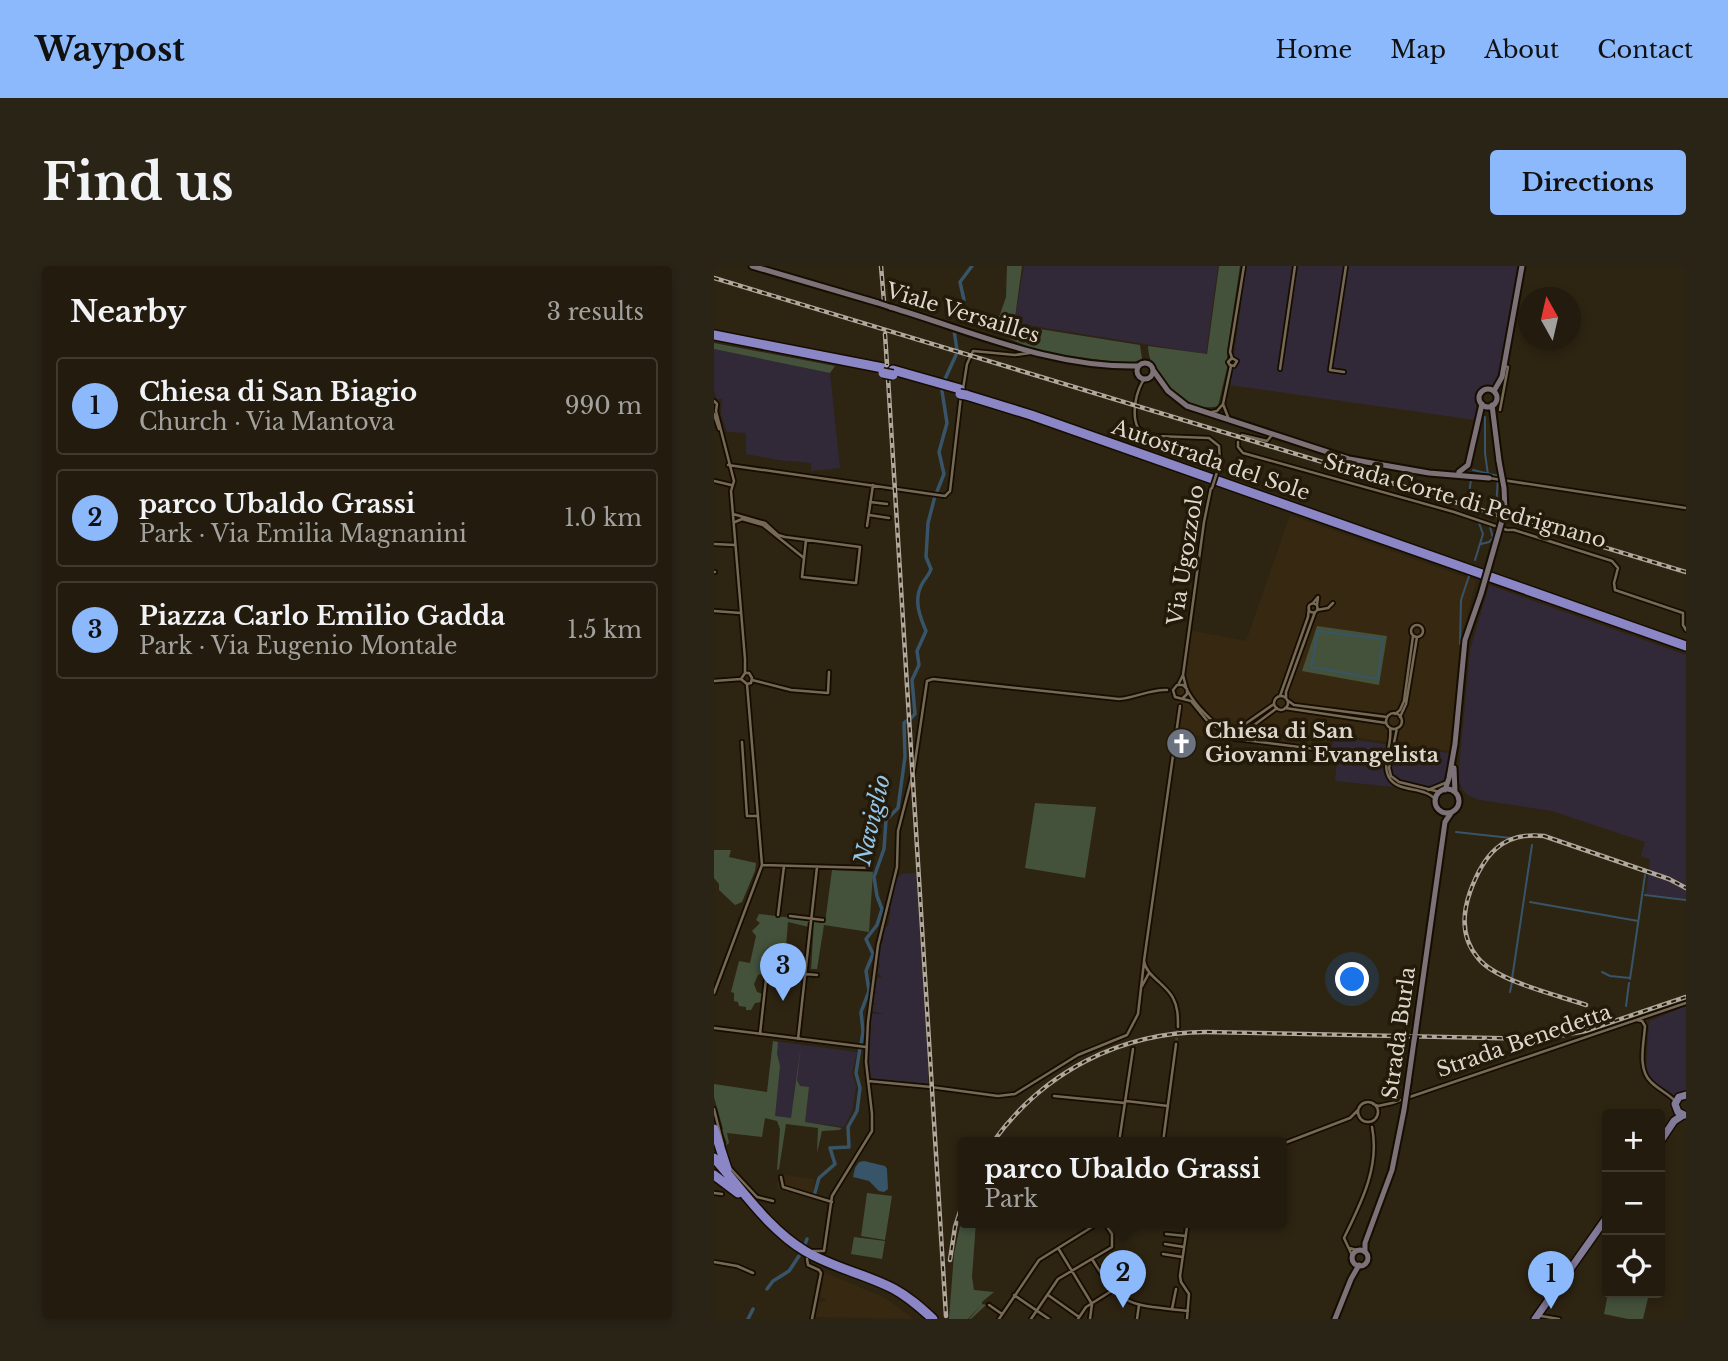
<!DOCTYPE html>
<meta charset="utf-8">
<style>
body{margin:0;font-family:"Libre Baskerville",serif;background:#2a2417;color:#f1f3f6}
.controls{position:absolute;right:21px;bottom:21px;display:grid;overflow:hidden;border-radius:7px;box-shadow:0 4px 10px #0003}
.controls button{width:63px;height:63px;display:grid;place-items:center;padding:0;border:0;border-bottom:2px solid #3f392e;background:#221b0e;color:#f1f3f6;font:35px sans-serif}
.compass{position:absolute;left:804px;top:21px;width:63px;height:63px;border-radius:50%;background:#221b0e;box-shadow:0 4px 10px #0003;rotate:352deg}
.you{position:absolute;left:639px;top:714px;width:24px;height:24px;margin:-18px;border:5px solid #fff;border-radius:50%;background:#1a73e8;box-shadow:0 0 0 10px #1a73e833}
.badge{display:grid;place-items:center;width:46px;height:46px;border-radius:50%;background:#8cb9fc;color:#111;font-size:23px;font-weight:700}
.pin{position:absolute;translate:-50% -58px;filter:drop-shadow(0 2px 4px #0008)}
.pin::after{content:'';position:absolute;top:37px;width:24px;height:21px;background:inherit;clip-path:polygon(0 0,100% 0,50% 100%)}
.popup{position:absolute;left:244px;top:871px;width:329px;height:91px;box-sizing:border-box;display:grid;place-content:center;border-radius:7px;background:#221b0e;filter:drop-shadow(0 2px 5px #0005);font-size:23px;white-space:nowrap;color:#a2a19e}
.popup b{font-size:26px;color:#f1f3f6}
.popup::after{content:'';position:absolute;left:50%;top:100%;margin-left:-14px;border:14px solid transparent;border-top-color:#221b0e}
.list{margin:0;padding:0;list-style:none}
h2{display:flex;justify-content:space-between;align-items:center;height:91px;margin:0;padding:0 28px;font-size:30px}
h2 small{font-size:23px;font-weight:400;color:#a2a19e}
.list li{display:grid;grid-template-columns:46px 1fr auto;gap:21px;align-items:center;box-sizing:border-box;height:98px;margin:0 14px 14px;padding:0 14px;border:2px solid #3f392e;border-radius:7px}
.list b{display:block;font-size:26px;white-space:nowrap}
.list p{margin:0;font-size:23px;white-space:nowrap;color:#a2a19e}
.list em{font-size:23px;font-style:normal;color:#a2a19e}
.icon{flex:none;width:38px;height:38px;fill:none;stroke:currentColor;stroke-width:2;stroke-linecap:round;stroke-linejoin:round}
.map{position:relative;flex:none;width:972px;height:1053px;overflow:hidden;border-radius:7px}
header{display:flex;align-items:center;gap:42px;box-sizing:border-box;height:98px;padding:0 35px;background:#8cb9fc;color:#111}
header strong{font-size:33px}
nav{display:flex;gap:38px;margin-inline-start:auto;font-size:24px}
.intro{display:flex;align-items:center;justify-content:space-between;box-sizing:border-box;height:168px;padding:0 42px}
h1{margin:0;font-size:49px}
.button{padding:18px 32px;border-radius:7px;background:#8cb9fc;color:#111;font-size:24px;font-weight:700}
main{display:flex;gap:42px;padding:0 42px}
aside{flex:1;background:#221b0e;border-radius:7px;box-shadow:0 4px 10px #0003}
.map>svg:first-child{display:block}
</style>
<header>
<strong>Waypost</strong>
<nav><a>Home</a><a>Map</a><a>About</a><a>Contact</a></nav>
</header>
<div class="intro"><h1>Find us</h1><a class="button">Directions</a></div>
<main>
<aside>
<h2>Nearby<small>3 results</small></h2>
<ul class="list">
<li><span class="badge">1</span><div><b>Chiesa di San Biagio</b><p>Church · Via Mantova</p></div><em>990 m</em></li>
<li><span class="badge">2</span><div><b>parco Ubaldo Grassi</b><p>Park · Via Emilia Magnanini</p></div><em>1.0 km</em></li>
<li><span class="badge">3</span><div><b>Piazza Carlo Emilio Gadda</b><p>Park · Via Eugenio Montale</p></div><em>1.5 km</em></li>
</ul>
</aside>
<div class="map">
<svg width="972" height="1053" viewBox="0 0 972 1053">
<rect width="100%" height="100%" fill="#2e2412"/>
<path fill="#372911" d="M576,249L762,315L749,366L735,485L618,468L615,484L468,468L460,458L474,364L532,375Z
M65,908L100,913L98,933L63,923Z
M110,1006L171,1032L200,1053L101,1051L105,1036H111L112,1033L106,1031Z"/>
<path fill="#322938" d="M310,0H504L492,88L300,57Z
M532,0H806L786,110L778,120H768L763,125L761,154L516,119Z
M0,83L116,107L126,202L97,205V197L64,194L32,188V167L13,166L7,148L8,133H3L0,125Z
M775,319L972,389V633L932,628L936,593L927,590L931,576L838,545L766,534L755,530L749,524L745,516V503L756,384Z
M620,471L735,487L733,514L728,522L709,529L680,521L621,515L624,488L617,485Z
M202,607L214,793V819L157,813L153,795L154,764L160,763L155,761L157,748H170L158,745L159,739H162L159,736L160,728L163,726L161,725L163,712H167V710L163,705L166,700L164,696L165,678L170,674L168,671L170,662L174,660L177,643L175,642L182,614L187,608Z
M972,740V827L961,830L937,814L932,805L935,755Z
M59,775L143,786L138,807L142,820L138,845L130,861L50,851Z"/>
<path fill="#44523c" d="M293,0H308L300,59L426,79L428,93L416,98L320,85L317,82L280,66L292,31Z
M505,0H526L513,86V102L504,140C473,149 434,109 434,80L493,88Z
M0,77L121,100L116,107L0,83Z
M603,360L673,370L665,419L588,405Z
M321,537L382,541L371,612L311,602Z
M0,584H17L15,591L42,597L41,605L28,636L21,639L5,624V618L0,612Z
M118,604L159,606L155,666L110,659L103,703H97L100,656L111,657Z
M45,648L95,654V661L74,656L70,704L52,702L51,707L44,709L40,718L43,726L49,728L48,736L41,737L37,744H32V741L25,740L24,736L20,735V727L17,726L25,695L36,697L42,670L38,665L46,657L42,654Z
M59,775L64,776L63,788L66,800L61,850L77,852L87,779L83,814L86,820L95,821L91,856L128,862L125,864L108,865L103,887L104,862L72,858L65,903L63,904L66,863L63,855L51,852L48,871L13,867L15,877L11,880L18,901L37,925L33,920L31,923L18,908L0,859V855L16,899L10,879L13,877L7,864L9,863L0,831V818L53,826Z
M153,927L178,930L171,974L147,970Z
M250,942V956H262L258,1011L260,1024L280,1026L268,1036V1039L269,1038L272,1039L257,1053H255L267,1039L254,1053H235L240,988Z
M140,971L171,975L168,993L137,988Z
M894,1027H909L934,1032L929,1053H914L890,1048Z"/>
<path fill="#385468" d="M150,895L171,900L173,903L174,923L170,926L165,925L155,915L139,911L141,902L145,896Z"/>
<g fill="none" stroke-linecap="round" stroke-linejoin="round">
<path stroke="#385468" stroke-width="2" d="M771,151V187L774,209
M759,204L784,210L782,243
M754,237L757,213
M767,278L775,276L779,272L776,261
M761,294L769,268L765,257
M604,365L669,373L664,413L597,401Z
M746,378L747,334L755,310
M742,566L797,572
M931,629L972,634
M816,636L924,655
M888,706L896,710L916,712
M798,713L818,579
M916,713L931,609
M796,726L798,716
M912,740L915,717"/>
<path stroke="#385468" stroke-width="3.5" d="M245,51L250,34L246,16L258,0
M240,64L243,84
M231,113L242,89
M222,228L230,208L225,186L233,157L228,125
M196,453L201,448L198,414L205,399L203,385L212,365C206,351 199,334 208,318C211,312 215,310 217,303L212,291L214,257L221,230
M147,779L149,765L147,746L155,725L152,705L159,688L152,673L163,659L168,643L163,630L160,611L170,583L172,554L184,542L191,491L190,457L194,454
M100,930L105,912L121,898L116,882L135,881L134,861L143,845L146,822L142,807L146,782
M90,981L93,973
M53,1023L59,1015L75,1005L85,990
M34,1053L39,1043"/>
<path stroke="#483f2e" stroke-width="2.5" stroke-dasharray="2.5 1.5" stroke-linecap="butt" d="M462,778L464,761"/>
<defs>
<path id="street" d="M518,92L523,95L520,100L516,99L514,96L518,92L516,86L530,0
M566,103L581,0
M630,106L616,104L632,0
M431,112C422,124 417,148 424,162L434,169L442,170L495,172L505,180L506,197
M249,123L253,98L259,85L301,89L316,87
M0,135L3,138L2,145L20,215L17,225L31,393V407L27,413L33,418
M509,138L517,100
M786,144L794,101L790,100
M498,146L503,145L509,138L514,151
M0,148L5,163
M528,169L553,175L558,169
M524,176V181L529,187L740,246L793,264H800L898,295L904,302L900,317L901,324L969,347V359L972,364
M14,199L231,230L236,225L247,130
M775,212L972,242
M0,215L17,219
M156,236L173,238
M19,248L51,257L64,269L71,271L146,281L142,317L88,311L92,274
M155,249L175,252
M21,256L28,253L49,259L90,292
M153,260L159,219
M0,278L21,279
M0,306H1
M599,337L604,331L603,339
M594.5 342a4.5 4.5 0 1 1 9 0a4.5 4.5 0 1 1-9 0Z
M603,344L614,342L619,337
M0,345L27,347
M697 365a6 6 0 1 1 12 0a6 6 0 1 1-12 0Z
M469,409L490,256L497,222
M38,414L77,424L114,427L115,406
M0,415L27,413
M465,417L469,409L472,421
M473,424C480,437 503,465 518,464
M566,430L594,351L595,342
M560 437a7 7 0 1 1 14 0a7 7 0 1 1-14 0Z
M469,432L473,428V423L469,419H463L459,424L461,431L477,435L495,457L517,470
M572,432V426L601,346
M573,434L580,439L673,451
M571,442L672,457
M672 455a8 8 0 1 1 16 0a8 8 0 1 1-16 0Z
M681,448L686,444L690,435L699,370
M686,451L692,438L703,371
M676,462C679,477 666,499 676,513C686,527 711,520 722,534
M683,462L675,502L677,510L685,516L726,526
M516.5 468a5.5 5.5 0 1 1 11 0a5.5 5.5 0 1 1-11 0Z
M524,463L560,438
M528,468L563,442
M523,473L601,483
M28,476L33,550H44
M714,524L731,517
M48,599L156,602
M64,649L70,600
M76,650L109,654
M70,706L103,709
M428,720L435,707
M0,727L48,599L33,418L37,417L38,412L35,407H31
M923,754L928,755L931,760C930,777 923,803 937,816C944,823 953,827 960,834
M464,761C464,751 464,741 459,732C452,718 432,710 430,695L466,440
M0,762L152,781
M46,768L53,704
M84,773L103,601
M154,815L217,821L284,830L301,828L364,789L413,769L424,748L430,696
M340,830L411,837
M412,835L454,840
M644 846a10 10 0 1 1 20 0a10 10 0 1 1-20 0Z
M659,838L664,840L678,837L972,737
M0,843L9,879
M405,876L419,783
M449,876L462,778
M568,878L636,852L644,844
M16,902L43,931L59,935
M67,911L69,921L118,936
M0,927L8,928
M452,968L472,970
M451,978L470,981
M344,982L378,1038L376,1053
M635,982L643,984
M99,985H110L118,930L158,865V848L152,796L154,756L164,679L183,601L184,565L200,503L213,415L219,413L405,433C421,432 436,423 453,424
M449,988L468,991
M638,989L630,972C647,937 666,901 658,861
M93,993L94,999L105,1004L107,1007L98,1053
M378,993C409,1045 419,1038 474,1045
M0,996L23,1000L39,1007
M300,1029L335,1053
M334,1029L365,1051
M275,1039L288,1048
M458,1043L462,1023
M827,1050L845,1053
M285,1053L325,994L386,956
M317,1053L344,1013L398,981V968L390,956
M364,1053L372,1041L399,1024
M423,1053L425,1039
M473,1053L475,1028L467,1016L466,1010L473,961L476,956"/>
<path id="secondary" d="M38,0L164,37
M176,41C257,65 337,102 424,100
M423 105a8 8 0 1 1 16 0a8 8 0 1 1-16 0Z
M439,104L454,125L473,140L635,193L715,207L775,212
M765 132a9 9 0 1 1 18 0a9 9 0 1 1-18 0Z
M780,125L788,111L808,0
M778,139L785,195
M745,206L754,199L768,138
M740,502L741,526
M721 535a12 12 0 1 1 24 0a12 12 0 1 1-24 0Z
M731,524L735,512L741,478L751,374L767,328
M701,769L731,556L737,547
M694,817L700,775
M638 992a8 8 0 1 1 16 0a8 8 0 1 1-16 0Z
M651,986V977L678,904L690,844
M621,1053L637,1013L645,999"/>
<path id="primary" d="M970,849L964,846L961,838L965,831L972,829
M946,876L960,855L969,849
M821,1053L893,951"/>
<path id="highway" d="M0,69L169,102
M179,104L246,123
M252,129L317,149L972,380
M0,863L13,903
M0,892C28,923 54,963 91,985C119,1002 152,1008 180,1023C195,1031 207,1042 219,1053
M0,909L24,927"/>
</defs>
<use href="#street" stroke="#160d00" stroke-width="6"/>
<use href="#secondary" stroke="#160d00" stroke-width="9"/>
<use href="#primary" stroke="#160d00" stroke-width="10"/>
<use href="#highway" stroke="#160d00" stroke-width="12"/>
<use href="#street" stroke="#766a57" stroke-width="2.5"/>
<use href="#secondary" stroke="#7c7278" stroke-width="5"/>
<use href="#primary" stroke="#837b9a" stroke-width="7"/>
<use href="#highway" stroke="#8b86c6" stroke-width="9"/>
<defs>
<path id="rail" d="M167,0L170,36
M0,12L972,306
M171,68L173,99
M174,112L232,1050
M872,739C843,729 782,715 764,692C747,672 748,649 756,626C769,590 788,565 830,570L955,613L972,622
M279,876C329,806 407,766 492,766L829,773L871,765L972,731
M236,994L241,961L250,933"/>
</defs>
<use href="#rail" stroke="#b0a89c" stroke-width="4.5"/>
<use href="#rail" stroke="#241a09" stroke-width="2" stroke-dasharray="5" stroke-linecap="butt"/>
<defs>
<path id="street-bridge" d="M498,222L506,197"/>
<path id="secondary-bridge" d="M164,37L176,41
M767,328L791,244L790,222L785,195
M700,775L701,769
M690,844L694,817"/>
<path id="highway-bridge" d="M169,107L179,109
M246,128L252,129"/>
</defs>
<use href="#street-bridge" stroke="#160d00" stroke-width="6" stroke-linecap="butt"/>
<use href="#secondary-bridge" stroke="#160d00" stroke-width="9" stroke-linecap="butt"/>
<use href="#highway-bridge" stroke="#160d00" stroke-width="12" stroke-linecap="butt"/>
<use href="#street-bridge" stroke="#766a57" stroke-width="2.5"/>
<use href="#secondary-bridge" stroke="#7c7278" stroke-width="5"/>
<use href="#highway-bridge" stroke="#8b86c6" stroke-width="9"/>
</g>
<defs>
<symbol id="church-disc" viewBox="-11 -11 22 22"><circle r="9.5" fill="#6b7280" stroke="#241a09"/><path d="M-1.2-6h2.4v3.5h3.3v2.4h-3.3V6h-2.4V-.1h-3.3v-2.4h3.3Z" fill="#fff"/></symbol>
</defs>
<g fill-rule="evenodd">
<use href="#church-disc" x="450" y="460" width="35" height="35"/>
</g>
<g text-anchor="middle" dominant-baseline="central" stroke-width="7" stroke-linejoin="round" paint-order="stroke">
<g font-size="21" fill="#ded7cd" stroke="#241a09">
<text transform="translate(249 47) rotate(17)">Viale Versailles</text>
<text transform="translate(497 194) rotate(19)">Autostrada del Sole</text>
<text transform="translate(751 235) rotate(16)">Strada Corte di Pedrignano</text>
<text transform="translate(472 289) rotate(-81)">Via Ugozzolo</text>
<text transform="translate(685 767) rotate(-82)">Strada Burla</text>
<text transform="translate(810 775) rotate(-19)">Strada Benedetta</text>
</g>
<g font-size="21" font-weight="bold" fill="#ded7cd" stroke="#241a09" text-anchor="start">
<text x="491" y="465">Chiesa di San<tspan x="491" dy="24">Giovanni Evangelista</tspan></text>
</g>
<g font-size="23" font-style="italic" fill="#92c6ec" stroke="#241a09">
<text transform="translate(158 554) rotate(-77)">Naviglio</text>
</g>
</g>
</svg>
<div class="controls">
<button>+</button>
<button>−</button>
<button><svg class="icon" aria-label="locate" viewBox="0 0 24 24"><circle cx="12" cy="12" r="6"/><path d="M12 2v4M12 18v4M2 12h4M18 12h4"/></svg></button>
</div>
<svg class="compass" viewBox="-18 -18 36 36"><path d="M0-13l5 13h-10z" fill="#e53935"/><path d="M0 13l5-13h-10z" fill="#a2a19e"/></svg>
<div class="you"></div>
<div class="pin badge" style="left:837px;top:1043px">1</div>
<div class="pin badge" style="left:409px;top:1042px">2</div>
<div class="popup"><b>parco Ubaldo Grassi</b>Park</div>
<div class="pin badge" style="left:69px;top:735px">3</div>
</div>
</main>
